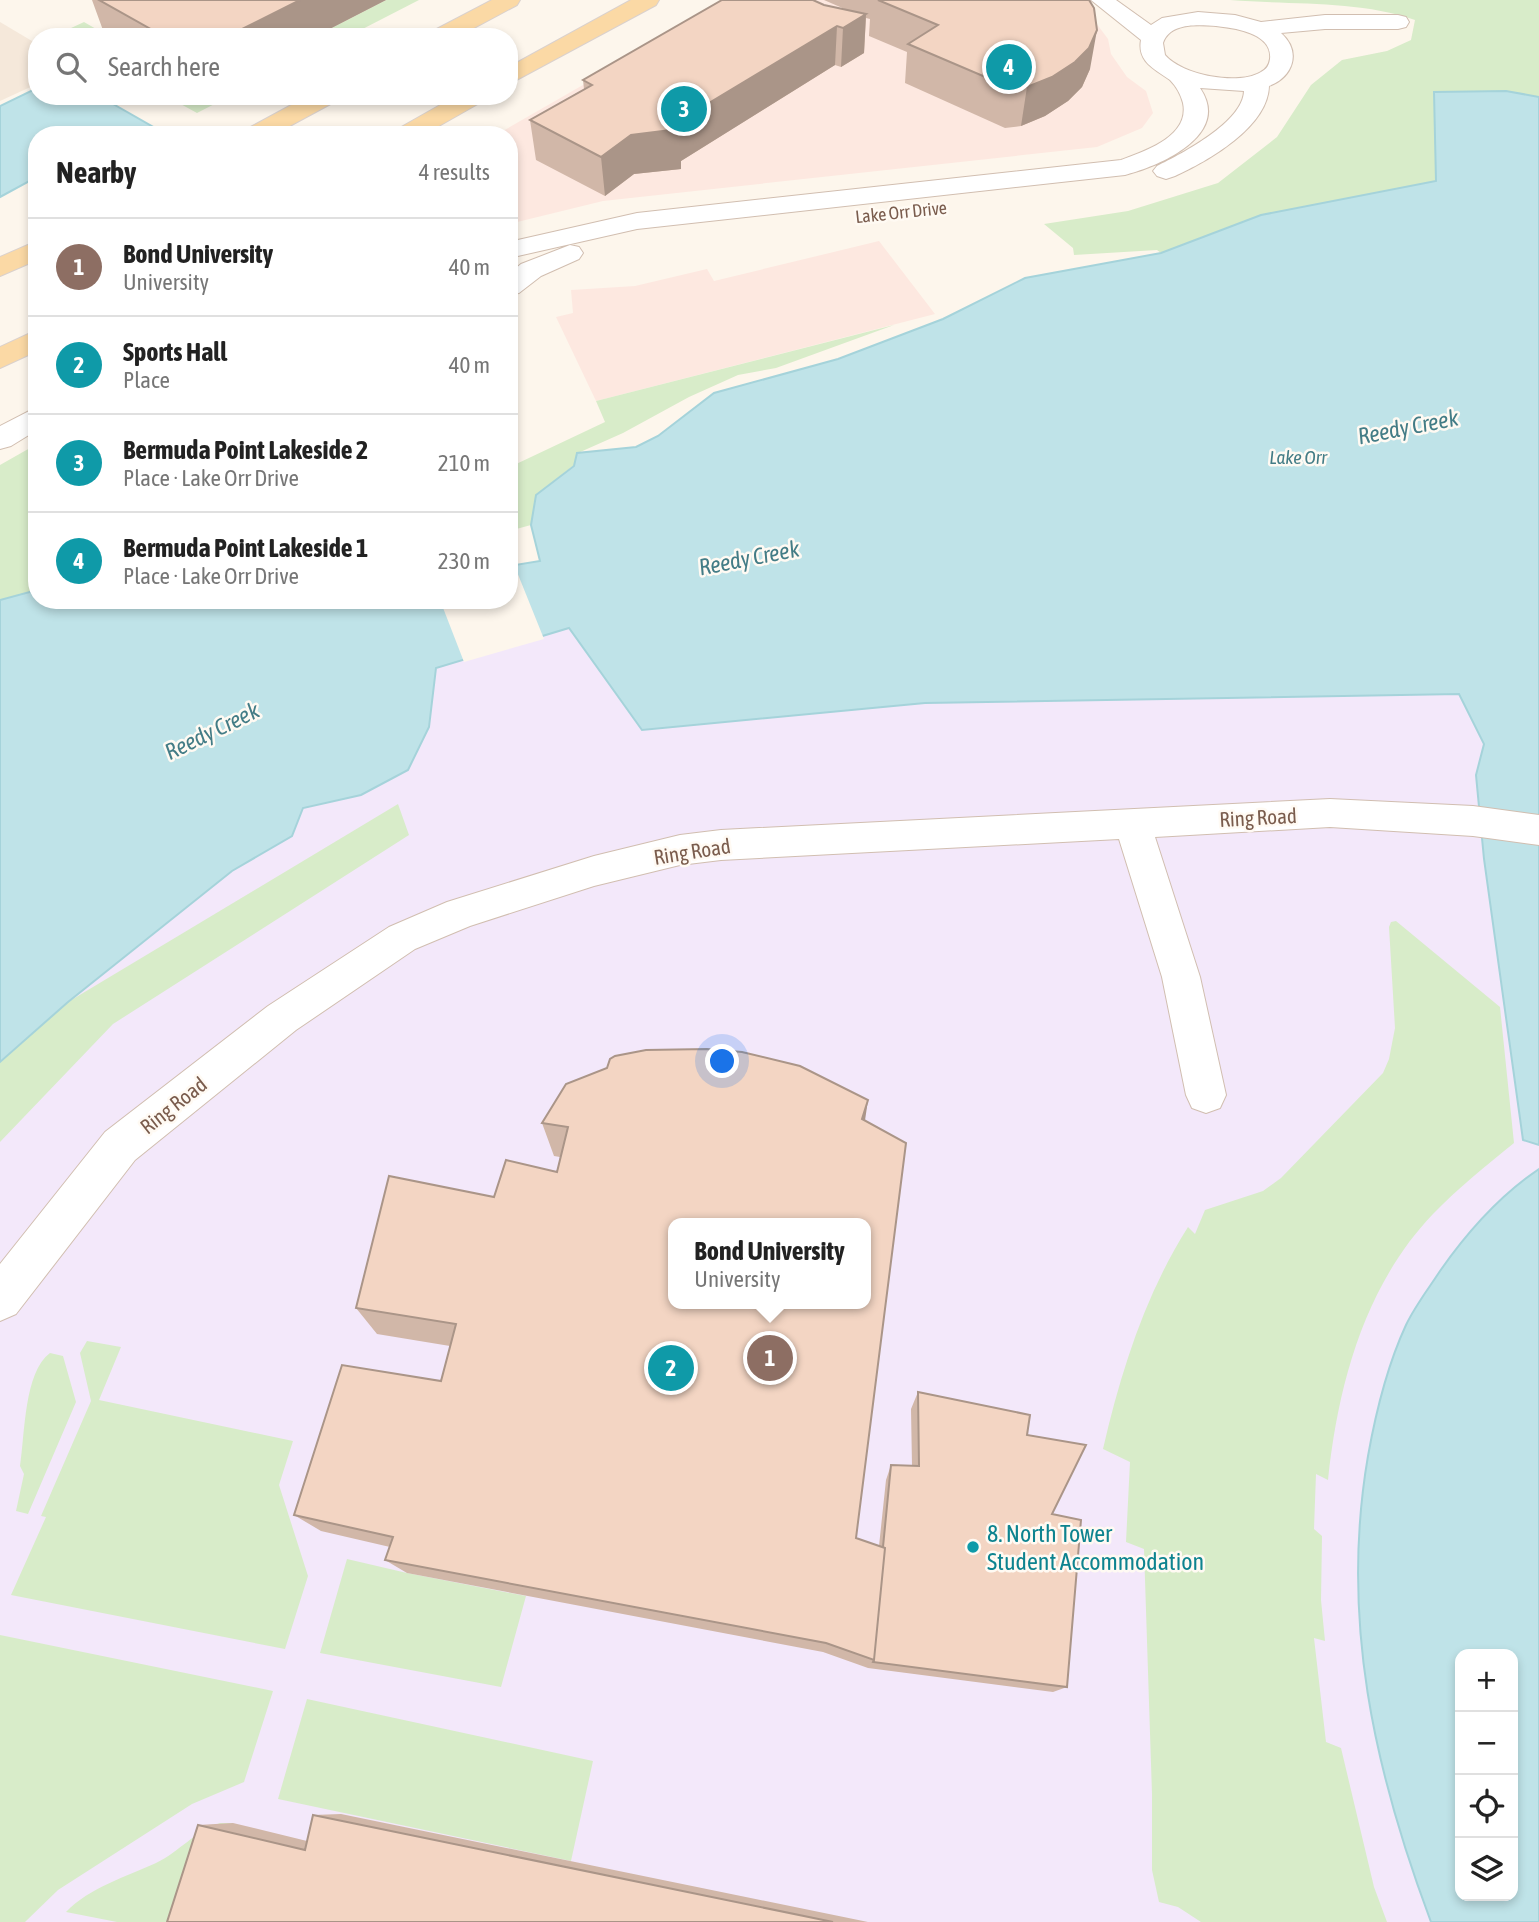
<!DOCTYPE html>
<meta charset="utf-8">
<style>
body{margin:0;font-family:"Asap Condensed",sans-serif;background:#f6f6f6;color:#222}
.controls{position:absolute;right:21px;bottom:21px;display:grid;overflow:hidden;border-radius:14px;box-shadow:0 4px 10px #0003}
.controls button{width:63px;height:63px;display:grid;place-items:center;padding:0;border:0;border-bottom:2px solid #e0e0e0;background:#fff;color:#222;font:35px sans-serif}
.you{position:absolute;left:723px;top:1062px;width:24px;height:24px;margin:-18px;border:5px solid #fff;border-radius:50%;background:#1a73e8;box-shadow:0 0 0 10px #1a73e833}
.badge{display:grid;place-items:center;width:46px;height:46px;border-radius:50%;background:#1a73e8;color:#fff;font-size:23px;font-weight:700}
.pin{position:absolute;translate:-50% -50%;border:4px solid #fff;box-shadow:0 2px 7px #0006}
.popup{position:absolute;left:668px;top:1218px;width:203px;height:91px;box-sizing:border-box;display:grid;place-content:center;border-radius:14px;background:#fff;filter:drop-shadow(0 2px 5px #0005);font-size:23px;white-space:nowrap;color:#767676}
.popup b{font-size:26px;color:#222}
.popup::after{content:'';position:absolute;left:50%;top:100%;margin-left:-14px;border:14px solid transparent;border-top-color:#fff}
.list{margin:0;padding:0;list-style:none}
h2{display:flex;justify-content:space-between;align-items:center;height:91px;margin:0;padding:0 28px;font-size:30px}
h2 small{font-size:23px;font-weight:400;color:#767676}
.list li{display:grid;grid-template-columns:46px 1fr auto;gap:21px;align-items:center;box-sizing:border-box;height:98px;padding:0 28px;border-top:2px solid #e0e0e0}
.list b{display:block;font-size:26px;white-space:nowrap}
.list p{margin:0;font-size:23px;white-space:nowrap;color:#767676}
.list em{font-size:23px;font-style:normal;color:#767676}
.icon{flex:none;width:38px;height:38px;fill:none;stroke:currentColor;stroke-width:2;stroke-linecap:round;stroke-linejoin:round}
.map{position:relative;flex:none;width:1539px;height:1922px;overflow:hidden}
.search{position:absolute;background:#fff;box-shadow:0 4px 10px #0003;left:28px;top:28px;width:490px;height:77px;display:flex;align-items:center;gap:18px;box-sizing:border-box;padding:0 24px;border-radius:28px;color:#767676;font-size:26px}
.panel{position:absolute;background:#fff;box-shadow:0 4px 10px #0003;left:28px;top:126px;width:490px;height:483px;border-radius:28px}
.map>svg:first-child{display:block}
</style>
<div class="map">
<svg width="1539" height="1922" viewBox="0 0 1539 1922">
<rect width="100%" height="100%" fill="#fdf6ec"/>
<path fill="#f5e8da" d="M0,22L37,44V84L0,101Z"/>
<path fill="#fde8e0" d="M731,0H1059L1093,19L1108,39L1111,54L1127,77L1146,91L1153,113L1142,128L1097,147L603,201L509,224V135H496Z
M879,241L935,314L596,401L556,317L573,313L571,290L635,286L707,269L714,281Z"/>
<path fill="#f3e8fa" fill-rule="evenodd" d="M569,628L642,730L925,703L1459,694L1539,699V1922H0V1062L68,1002L232,871L292,836L303,808L361,795L429,727L435,668ZM674,1223H866V1304H674ZM1460,1654H1513V1896H1460Z"/>
<path fill="#d8ecc9" d="M386,0H419L347,37H314Z
M1230,0H1539V97L1506,91L1436,181L1261,215L1161,253L1157,250L1074,255L1073,248L1044,224L1128,211L1218,183L1277,137L1311,85L1342,60L1387,51L1411,40L1415,20C1359,0 1291,5 1230,0Z
M84,22L110,37L56,35Z
M166,96H230L197,113Z
M894,325L776,368L738,375L689,397L623,433L578,453L574,465L536,495L531,525L509,531V462L512,466L605,422L596,401Z
M37,444V590L0,600V465Z
M398,804L409,835L113,1024L0,1142V1062L68,1002Z
M1396,921L1500,1007L1514,1143C1487,1165 1458,1188 1433,1214C1365,1285 1338,1384 1328,1480L1316,1474L1314,1529L1322,1536L1321,1600L1325,1641L1314,1638L1326,1742L1341,1748L1374,1887L1387,1922H1201L1178,1907L1159,1902L1152,1870V1794L1144,1549L1126,1542L1130,1462L1103,1449C1121,1371 1145,1295 1188,1227L1195,1234L1205,1210L1263,1191L1281,1178L1383,1073L1389,1059L1395,1028L1389,927L1391,922Z
M87,1341L121,1347L99,1400L293,1441L279,1485L308,1576L285,1649L11,1595L46,1517L41,1516L91,1401L80,1353Z
M50,1353L63,1356L76,1402L28,1514L16,1511L24,1474L20,1466C25,1434 24,1372 50,1353Z
M347,1559L407,1573L526,1596L501,1687L320,1653Z
M0,1635L273,1691L244,1782L192,1804L58,1890L25,1922H0Z
M307,1699L593,1761L571,1861L278,1799Z
M220,1823H233L203,1922H117L66,1912C90,1887 126,1877 156,1863C179,1852 195,1831 220,1823Z"/>
<path fill="#bfe3e8" stroke="#a5d3da" stroke-width="2" fill-rule="evenodd" d="M37,88V96H99L155,128L141,135H37V177L0,197V106Z
M1506,91L1539,97V1145L1523,1140L1484,859L1476,775L1484,744L1459,694L925,703L642,730L569,628L436,668L429,727L408,770L361,795L303,808L292,836L232,871L68,1002L0,1062V600L37,590V600H509V566L540,561L531,525L536,495L574,466L577,453L636,447L658,436L714,393L838,359L943,319L1025,278L1161,253L1261,215L1436,181L1434,92Z
M1539,1169V1922H1431C1374,1770 1340,1618 1368,1456C1376,1411 1387,1366 1406,1325C1415,1306 1429,1288 1440,1271C1468,1231 1499,1196 1539,1169ZM1460,1654H1513V1896H1460Z"/>
<path fill="#fdf6ec" d="M513,562L544,639L464,662L440,600H509V563Z"/>
<g fill="none" stroke-linecap="round" stroke-linejoin="round">
<defs>
<path id="minor" d="M1091,0H1116L1151,25L1162,18L1198,12L1235,15L1261,22L1325,15H1398L1406,17L1409,22L1406,27L1398,29H1325L1281,33C1302,52 1293,77 1269,86C1268,127 1208,161 1175,176L1166,179L1157,176L1153,171L1157,166C1183,153 1243,122 1244,91L1200,88C1232,135 1160,166 1125,175L637,229L509,258V242L637,213L1121,160C1146,151 1190,136 1183,103C1181,95 1176,86 1170,80C1155,69 1137,62 1141,40ZM1216,26C1234,28 1273,33 1270,59C1269,65 1267,69 1261,72C1238,86 1182,75 1165,55L1163,43C1170,22 1199,25 1216,26Z
M570,245L579,247L583,253L579,259L541,276L519,293L509,295V274L521,264Z
M37,407V430L11,446L0,449V426Z
M1330,799L1473,806L1539,815V845L1473,836L1330,827L1155,837L1200,977L1226,1095L1220,1108L1206,1113L1192,1108L1186,1095L1162,977L1119,839L721,860L680,865L594,886L470,926L415,949L296,1030L135,1160L16,1314L0,1321V1264L105,1132L268,1006L389,927L447,902L594,856L680,835L721,830Z"/>
<path id="major" d="M492,0H520L517,5L457,37H428L431,32Z
M631,0H659L656,5L509,84V67Z
M308,96H339L336,101L273,135H242L245,130Z
M456,96H486L483,101L423,135H393L396,130Z
M37,241V260L0,276V257Z
M37,330V351L0,368V347Z"/>
</defs>
<use href="#minor" stroke="#d1beb0" stroke-width="2"/>
<use href="#major" stroke="#dad1cd" stroke-width="2"/>
<use href="#minor" fill="#fff" fill-rule="evenodd"/>
<use href="#major" fill="#fbd9a5" fill-rule="evenodd"/>
</g>
<path fill="#d1b7a8" d="M92,0H386L314,37H110L104,33Z
M824,0H1089L1090,69L1082,87L1068,101L1045,116L1021,126L1005,128L905,83L907,52L869,36L870,19L866,18L864,53L841,67L835,65L681,161V169L634,174L605,196L536,160L530,120L584,89L583,80L824,5L847,10Z
M865,1120L856,1538L879,1546L886,1480L891,1465L912,1466L911,1409L918,1392L1027,1435L1052,1514L1067,1687L1053,1692L868,1668L823,1652L407,1573L385,1560L390,1547L321,1531L294,1515L441,1381L450,1346L377,1334L356,1308L494,1197L557,1172L560,1157L554,1156L542,1123Z
M341,1814L868,1922H167L198,1825L233,1823L307,1841L313,1815Z"/>
<path fill="#aa9588" d="M300,0H386L314,37H226Z
M866,14L864,53L841,67L843,28Z
M837,26L835,65L681,161V169L634,174L605,196L601,157L631,135L676,123Z
M1097,30L1090,69L1082,87L1068,101L1045,116L1021,126L1027,87Z
M868,1100L863,1134L862,1119Z"/>
<path fill="#f3d5c3" stroke="#aa9588" stroke-width="2" fill-rule="evenodd" d="M99,0H300L226,37H165Z
M722,0H813L824,5L866,14L843,28L837,26L676,123L679,129L631,135L601,157L530,120L592,85L583,80Z
M878,0H1089L1094,8L1097,30L1089,48L1075,62L1052,77L1027,87L1011,88L908,44L938,25Z
M707,1049L742,1052L800,1066L868,1100L862,1119L906,1143L856,1538L885,1548L874,1660L826,1643L385,1560L393,1537L294,1515L342,1365L441,1381L456,1324L356,1308L389,1176L494,1197L506,1160L557,1172L568,1127L542,1123L566,1084L607,1068L610,1059L615,1056L646,1050ZM674,1223H866V1304H674Z
M918,1392L1030,1415L1027,1435L1086,1445L1052,1514L1081,1520L1067,1687L873,1662L874,1660L885,1548L883,1547L891,1465L919,1466Z
M313,1815L833,1922H167L198,1825L305,1850Z"/>
<circle fill="#0f9aa8" stroke="#fffaf3" stroke-width="2.5" cx="973" cy="1547" r="7"/>
<g text-anchor="middle" dominant-baseline="central" stroke-width="5" stroke-linejoin="round" paint-order="stroke">
<g font-size="18" fill="#7a5c4d" stroke="#fffaf3">
<text transform="translate(901 212) rotate(-6)">Lake Orr Drive</text>
</g>
<g font-size="19" font-style="italic" fill="#437c86" stroke="#fffaf3">
<text x="1298" y="457">Lake Orr</text>
</g>
<g font-size="21" fill="#7a5c4d" stroke="#fffaf3">
<text transform="translate(1258 817) rotate(-3)">Ring Road</text>
<text transform="translate(692 851) rotate(-9)">Ring Road</text>
<text transform="translate(173 1105) rotate(-38)">Ring Road</text>
</g>
<g font-size="23" font-style="italic" fill="#437c86" stroke="#fffaf3">
<text transform="translate(1408 427) rotate(-11)">Reedy Creek</text>
<text transform="translate(749 558) rotate(-11)">Reedy Creek</text>
<text transform="translate(212 731) rotate(-26)">Reedy Creek</text>
</g>
<g font-size="24" fill="#0d838f" stroke="#fffaf3" text-anchor="start">
<text x="987" y="1533">8. North Tower<tspan x="987" dy="28">Student Accommodation</tspan></text>
</g>
</g>
</svg>
<div class="controls">
<button>+</button>
<button>−</button>
<button><svg class="icon" aria-label="locate" viewBox="0 0 24 24"><circle cx="12" cy="12" r="6"/><path d="M12 2v4M12 18v4M2 12h4M18 12h4"/></svg></button>
<button><svg class="icon" aria-label="layers" viewBox="0 0 24 24"><path d="M12 4l9 5-9 5-9-5zM3 14l9 5 9-5"/></svg></button>
</div>
<div class="you"></div>
<div class="pin badge" style="left:770px;top:1358px;background:#8d6e63">1</div>
<div class="popup"><b>Bond University</b>University</div>
<div class="pin badge" style="left:671px;top:1368px;background:#0f9aa8">2</div>
<div class="pin badge" style="left:684px;top:109px;background:#0f9aa8">3</div>
<div class="pin badge" style="left:1009px;top:67px;background:#0f9aa8">4</div>
<div class="search"><svg class="icon" aria-label="search" viewBox="0 0 24 24"><circle cx="10" cy="10" r="6"/><path d="M15 15l6 6"/></svg>Search here</div>
<section class="panel">
<h2>Nearby<small>4 results</small></h2>
<ul class="list">
<li><span class="badge" style="background:#8d6e63">1</span><div><b>Bond University</b><p>University</p></div><em>40 m</em></li>
<li><span class="badge" style="background:#0f9aa8">2</span><div><b>Sports Hall</b><p>Place</p></div><em>40 m</em></li>
<li><span class="badge" style="background:#0f9aa8">3</span><div><b>Bermuda Point Lakeside 2</b><p>Place · Lake Orr Drive</p></div><em>210 m</em></li>
<li><span class="badge" style="background:#0f9aa8">4</span><div><b>Bermuda Point Lakeside 1</b><p>Place · Lake Orr Drive</p></div><em>230 m</em></li>
</ul>
</section>
</div>
